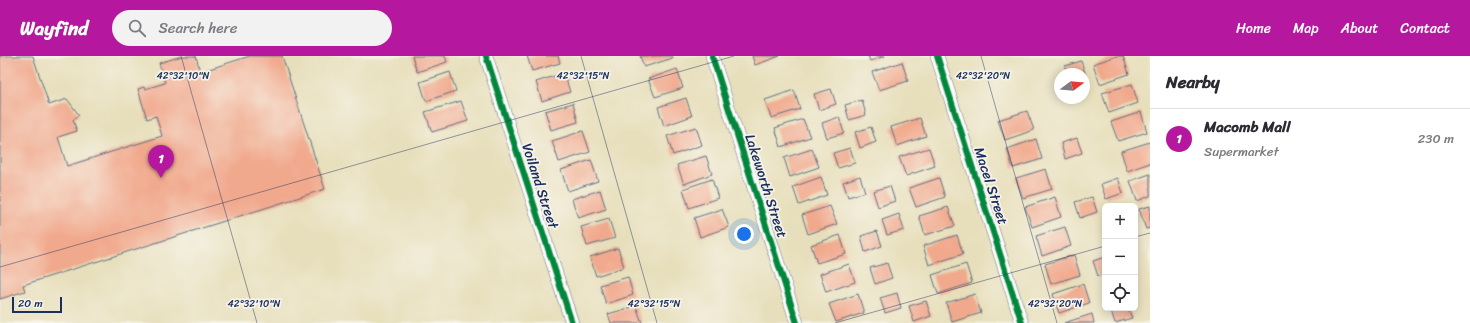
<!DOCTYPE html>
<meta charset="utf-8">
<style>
body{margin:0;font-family:Sriracha,sans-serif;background:#f2f2f3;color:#2b2b33}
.controls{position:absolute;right:12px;bottom:12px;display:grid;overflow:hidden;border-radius:6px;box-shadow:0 2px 10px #0003}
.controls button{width:36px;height:36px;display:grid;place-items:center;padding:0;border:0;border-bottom:1px solid #e1e1e2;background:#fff;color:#2b2b33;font:20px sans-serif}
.compass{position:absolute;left:1054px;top:12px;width:36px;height:36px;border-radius:50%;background:#fff;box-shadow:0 2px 10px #0003;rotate:74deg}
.scale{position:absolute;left:12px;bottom:10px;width:50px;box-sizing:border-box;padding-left:4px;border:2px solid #1b2f5e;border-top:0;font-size:11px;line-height:14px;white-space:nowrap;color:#1b2f5e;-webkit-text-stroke:3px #f7f3e8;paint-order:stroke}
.you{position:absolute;left:744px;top:178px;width:14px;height:14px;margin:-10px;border:3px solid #fff;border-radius:50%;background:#1a73e8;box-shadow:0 0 0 6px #1a73e833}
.badge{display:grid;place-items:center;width:26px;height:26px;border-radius:50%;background:#b5179e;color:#fff;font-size:13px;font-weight:700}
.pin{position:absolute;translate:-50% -33px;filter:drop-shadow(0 1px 2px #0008)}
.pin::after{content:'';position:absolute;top:21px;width:14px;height:12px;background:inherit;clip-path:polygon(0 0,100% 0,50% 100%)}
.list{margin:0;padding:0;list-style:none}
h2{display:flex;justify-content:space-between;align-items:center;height:52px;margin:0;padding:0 16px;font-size:17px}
h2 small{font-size:13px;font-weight:400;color:#7c7c81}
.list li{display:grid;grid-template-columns:26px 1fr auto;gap:12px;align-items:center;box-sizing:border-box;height:60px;padding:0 16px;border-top:1px solid #e1e1e2}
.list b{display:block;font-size:15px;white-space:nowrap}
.list p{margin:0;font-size:13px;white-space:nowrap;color:#7c7c81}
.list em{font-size:13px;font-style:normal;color:#7c7c81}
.icon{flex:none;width:22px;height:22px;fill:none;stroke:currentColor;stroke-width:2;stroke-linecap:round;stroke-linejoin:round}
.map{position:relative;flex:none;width:1150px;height:267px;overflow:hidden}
header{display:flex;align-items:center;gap:24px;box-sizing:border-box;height:56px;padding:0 20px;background:#b5179e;color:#fff}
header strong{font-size:19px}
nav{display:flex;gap:22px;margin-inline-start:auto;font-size:14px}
.search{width:280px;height:36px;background:#f2f2f3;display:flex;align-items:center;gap:10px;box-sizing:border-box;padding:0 14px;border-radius:22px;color:#7c7c81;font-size:15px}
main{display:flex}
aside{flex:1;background:#fff}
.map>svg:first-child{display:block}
</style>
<header>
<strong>Wayfind</strong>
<div class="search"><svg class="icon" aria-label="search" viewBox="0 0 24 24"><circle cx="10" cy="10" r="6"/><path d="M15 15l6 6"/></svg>Search here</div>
<nav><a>Home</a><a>Map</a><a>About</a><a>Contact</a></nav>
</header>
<main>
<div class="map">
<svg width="1150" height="267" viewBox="0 0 1150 267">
<rect width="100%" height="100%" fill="#f7f3e8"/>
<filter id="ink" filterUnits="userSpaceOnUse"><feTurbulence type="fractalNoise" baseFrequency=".025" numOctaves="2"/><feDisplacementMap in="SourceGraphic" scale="8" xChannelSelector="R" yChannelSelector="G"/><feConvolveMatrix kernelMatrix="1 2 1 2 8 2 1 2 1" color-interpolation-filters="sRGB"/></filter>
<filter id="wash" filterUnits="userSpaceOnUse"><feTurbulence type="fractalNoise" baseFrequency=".012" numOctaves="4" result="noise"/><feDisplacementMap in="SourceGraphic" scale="16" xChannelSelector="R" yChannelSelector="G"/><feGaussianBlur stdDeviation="0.9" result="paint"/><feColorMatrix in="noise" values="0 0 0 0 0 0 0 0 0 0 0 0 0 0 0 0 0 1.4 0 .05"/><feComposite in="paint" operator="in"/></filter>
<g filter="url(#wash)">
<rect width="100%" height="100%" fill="#e7dfbb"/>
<g id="blocks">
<path fill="#f1a98d" d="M0,0H33L49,49L67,43L79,59L73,64L77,75L58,81L67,110L162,80L156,60L147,63L138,33L144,31L145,33L165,27L159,7L182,0H196L200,16L250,0H282L325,133L23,229L25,235L0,243Z
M412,0H445L447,6L417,16Z
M527,0H558L560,7L532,15Z
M640,0H672L673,2L644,11Z
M752,0H780L755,9Z
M868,0H885L870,5Z
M1117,0H1123L1129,18L1100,28L1093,8Z
M1081,5L1086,20L1084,21V18H1067L1065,10Z
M902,6L908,25L879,34L872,16Z
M677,13L683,32L655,41L648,23Z
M450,16L456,35L426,45L420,26Z
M564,17L570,36L542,45L536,26Z
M1132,28L1138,47L1109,57L1102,37Z
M831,33L836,48L819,54L814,38Z
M794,34L800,53L771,62L765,44Z
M686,42L692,60L664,70L658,51Z
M862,44L866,59L849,64L845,49Z
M461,45L468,65L432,76L425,56Z
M573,47L578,66L551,74L545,55Z
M1027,55L1034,74L1005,84L998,64Z
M1141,56L1147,76L1118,85L1111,66Z
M839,61L844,77L827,82L822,67Z
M920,62L926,80L897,90L891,71Z
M803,63L810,81L781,91L775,72Z
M696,71L702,89L673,99L667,80Z
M871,71L876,86L860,92L855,76Z
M583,75L590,96L559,106L552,85Z
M1077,82L1082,97L1065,103L1061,87Z
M1036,83L1042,103L1013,112L1007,93Z
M1150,86V107L1127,115L1121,95Z
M850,92L855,107L838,112L833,97Z
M929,92L935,110L906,120L899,101Z
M812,93L819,111L790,121L784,102Z
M706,100L712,118L684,128L677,109Z
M591,104L598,125L568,135L561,114Z
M1046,113L1052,133L1023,142L1016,122Z
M1150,118V140L1137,145L1130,125Z
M860,120L865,136L848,141L843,126Z
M821,121L827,139L799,149L793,131Z
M939,122L945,141L916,151L909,132Z
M1118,122L1123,137L1106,143L1101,128Z
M712,123L718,142L689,152L683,133Z
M890,130L895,145L878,151L873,135Z
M600,134L606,153L578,162L572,143Z
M1055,141L1061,161L1032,171L1025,151Z
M1092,141L1097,156L1080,162L1075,146Z
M830,150L837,168L808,178L802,159Z
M1150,150V172L1146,173L1139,153Z
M948,151L955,170L925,179L919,160Z
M722,153L729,171L700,181L694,162Z
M899,158L904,174L887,179L882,164Z
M609,163L615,182L587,190L581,171Z
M1065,171L1071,190L1042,200L1036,180Z
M877,175L882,190L865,196L861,180Z
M840,179L846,198L817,207L811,189Z
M957,179L963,198L929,209L923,190Z
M618,192L624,211L596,220L590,201Z
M1074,199L1080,219L1051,228L1045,208Z
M1105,201V218L1098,220L1093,205Z
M887,207L892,222L875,228L870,212Z
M849,208L855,226L826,236L820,218Z
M966,208L972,227L938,238L932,219Z
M628,221L633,239L606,248L600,229Z
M1083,228L1089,247L1059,257L1053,238Z
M897,237L901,252L885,257L880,242Z
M858,238L864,257L836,266L829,248Z
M975,238L981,257L952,266L946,247Z
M926,245L931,260L914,266L909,250Z
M636,250L642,267H611L608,258Z
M1110,252H1128L1132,262L1115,267Z
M1092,258L1094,267H1064Z"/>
</g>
</g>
<g filter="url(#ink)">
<use href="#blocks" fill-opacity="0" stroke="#626d7f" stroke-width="1"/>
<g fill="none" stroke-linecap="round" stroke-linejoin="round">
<defs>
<path id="street" d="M486,0L572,267
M712,0L797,267
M937,0L1022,267"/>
</defs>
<use href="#street" stroke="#626d7f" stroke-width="14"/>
<use href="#street" stroke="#fff" stroke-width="13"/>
<defs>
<path id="cycleway" d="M486,0L572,267
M712,0L797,267
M937,0L1022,267"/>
</defs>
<use href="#cycleway" stroke="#f7f3e8" stroke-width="8"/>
<use href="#cycleway" stroke="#00873e" stroke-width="6"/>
</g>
</g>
<path fill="none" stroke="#1b2f5e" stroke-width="1" stroke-opacity="0.45" d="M181,0L257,267M581,0L657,267M981,0L1057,267M1135,181L1150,177M0,211L734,0M835,267L1105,190"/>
<g text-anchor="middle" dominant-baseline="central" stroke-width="3.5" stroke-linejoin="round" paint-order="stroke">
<g font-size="14" fill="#1b2f5e" stroke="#f7f3e8">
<text transform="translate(540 130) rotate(72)">Voiland Street</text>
<text transform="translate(766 130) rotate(72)">Lakeworth Street</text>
<text transform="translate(991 130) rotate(72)">Macel Street</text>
</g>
</g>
<g font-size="10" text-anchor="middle" fill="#1b2f5e" stroke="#f7f3e8" stroke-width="3.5" stroke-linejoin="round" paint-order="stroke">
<text x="183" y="23">42°32'10"N</text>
<text x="583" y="23">42°32'15"N</text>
<text x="983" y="23">42°32'20"N</text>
<text x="254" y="251">42°32'10"N</text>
<text x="654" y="251">42°32'15"N</text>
<text x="1055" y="251">42°32'20"N</text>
</g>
</svg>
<div class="controls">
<button>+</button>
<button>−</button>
<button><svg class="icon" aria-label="locate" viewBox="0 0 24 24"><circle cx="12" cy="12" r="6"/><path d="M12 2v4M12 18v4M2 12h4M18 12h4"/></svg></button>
</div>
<svg class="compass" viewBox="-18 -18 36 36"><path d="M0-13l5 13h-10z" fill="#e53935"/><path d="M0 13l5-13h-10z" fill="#7c7c81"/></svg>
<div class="scale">20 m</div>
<div class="you"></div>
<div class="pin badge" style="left:161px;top:122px">1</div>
</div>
<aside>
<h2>Nearby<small></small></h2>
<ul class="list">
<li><span class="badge">1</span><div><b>Macomb Mall</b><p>Supermarket</p></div><em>230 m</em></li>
</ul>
</aside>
</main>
